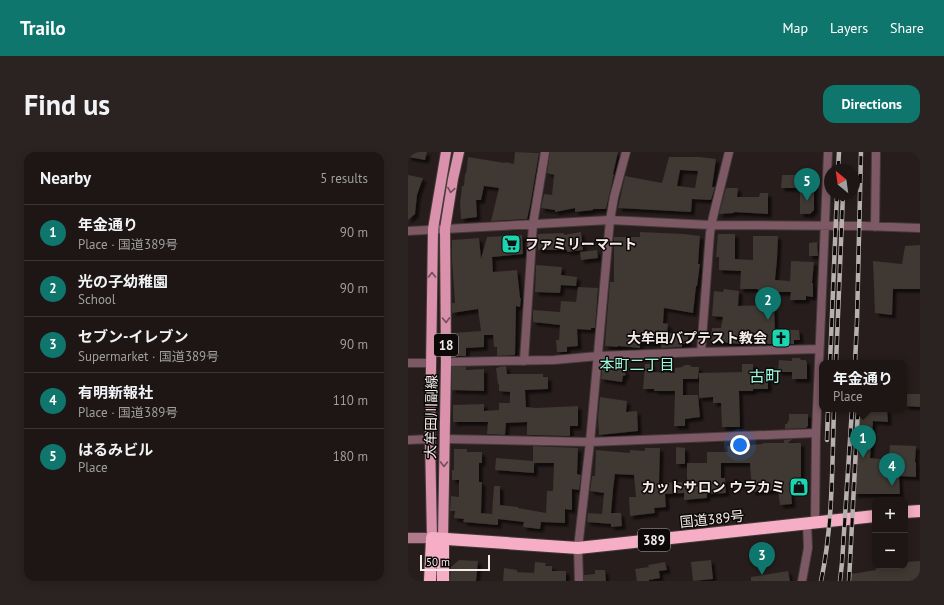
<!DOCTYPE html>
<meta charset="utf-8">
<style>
body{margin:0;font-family:"PT Sans","Noto Sans JP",sans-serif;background:#2a2322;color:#f1f3f6}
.controls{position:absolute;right:12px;bottom:12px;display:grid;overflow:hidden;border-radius:8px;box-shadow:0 2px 10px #0003}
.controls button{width:36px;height:36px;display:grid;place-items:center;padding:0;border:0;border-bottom:1px solid #3b3534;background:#1d1615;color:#f1f3f6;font:20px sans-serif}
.compass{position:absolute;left:416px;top:12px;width:36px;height:36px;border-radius:50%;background:#1d1615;box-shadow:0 2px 10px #0003;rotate:331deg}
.scale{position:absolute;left:12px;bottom:10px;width:70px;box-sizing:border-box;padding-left:4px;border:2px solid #f3eceb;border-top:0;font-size:11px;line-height:14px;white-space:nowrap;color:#f3eceb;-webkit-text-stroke:3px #0d0908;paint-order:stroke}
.you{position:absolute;left:332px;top:293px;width:14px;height:14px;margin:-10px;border:3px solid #fff;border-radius:50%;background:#1a73e8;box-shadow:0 0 0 6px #1a73e833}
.badge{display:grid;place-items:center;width:26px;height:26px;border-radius:50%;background:#0f766e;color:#fff;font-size:13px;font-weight:700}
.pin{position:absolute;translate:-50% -33px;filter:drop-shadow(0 1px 2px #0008)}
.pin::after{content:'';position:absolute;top:21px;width:14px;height:12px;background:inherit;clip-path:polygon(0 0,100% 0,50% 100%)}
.popup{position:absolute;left:411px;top:208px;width:88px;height:52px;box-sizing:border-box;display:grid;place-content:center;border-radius:8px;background:#1d1615;filter:drop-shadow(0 1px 3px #0005);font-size:13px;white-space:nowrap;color:#a09fa0}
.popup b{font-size:15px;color:#f1f3f6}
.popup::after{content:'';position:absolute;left:50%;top:100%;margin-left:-8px;border:8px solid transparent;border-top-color:#1d1615}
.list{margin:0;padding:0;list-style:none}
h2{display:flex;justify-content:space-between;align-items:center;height:52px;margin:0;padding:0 16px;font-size:17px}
h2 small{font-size:13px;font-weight:400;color:#a09fa0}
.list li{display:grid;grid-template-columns:26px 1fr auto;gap:12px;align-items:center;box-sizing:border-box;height:56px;padding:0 16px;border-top:1px solid #3b3534}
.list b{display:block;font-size:15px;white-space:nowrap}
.list p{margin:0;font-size:13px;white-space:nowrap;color:#a09fa0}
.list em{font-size:13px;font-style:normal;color:#a09fa0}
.map{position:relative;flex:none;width:512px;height:429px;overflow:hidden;border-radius:12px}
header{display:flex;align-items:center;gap:24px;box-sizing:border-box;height:56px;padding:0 20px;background:#0f766e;color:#fff}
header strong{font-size:19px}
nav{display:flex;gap:22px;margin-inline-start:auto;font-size:14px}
.intro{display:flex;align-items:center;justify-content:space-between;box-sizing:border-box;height:96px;padding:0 24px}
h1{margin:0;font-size:28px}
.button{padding:10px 18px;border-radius:12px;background:#0f766e;color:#fff;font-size:14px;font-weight:700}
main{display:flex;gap:24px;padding:0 24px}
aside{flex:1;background:#1d1615;border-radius:12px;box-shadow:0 2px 10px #0003}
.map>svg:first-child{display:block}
</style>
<header>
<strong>Trailo</strong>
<nav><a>Map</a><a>Layers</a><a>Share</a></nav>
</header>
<div class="intro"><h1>Find us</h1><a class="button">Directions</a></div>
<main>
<aside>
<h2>Nearby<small>5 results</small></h2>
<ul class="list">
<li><span class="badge">1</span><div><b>年金通り</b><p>Place · 国道389号</p></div><em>90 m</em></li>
<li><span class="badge">2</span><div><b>光の子幼稚園</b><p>School</p></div><em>90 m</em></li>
<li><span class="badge">3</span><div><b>セブン-イレブン</b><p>Supermarket · 国道389号</p></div><em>90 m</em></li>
<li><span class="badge">4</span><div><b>有明新報社</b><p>Place · 国道389号</p></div><em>110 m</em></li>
<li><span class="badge">5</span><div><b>はるみビル</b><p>Place</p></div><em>180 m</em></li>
</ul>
</aside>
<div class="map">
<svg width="512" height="429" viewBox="0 0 512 429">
<defs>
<filter id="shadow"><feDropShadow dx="3.5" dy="3.5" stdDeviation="1" flood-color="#0009"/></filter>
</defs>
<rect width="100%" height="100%" fill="#271d1c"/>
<path fill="#3f3731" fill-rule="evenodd" filter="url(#shadow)" d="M0,0H19L17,8L0,5Z
M107,0L131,1L122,54L119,67L83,69L91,36L76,34L73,48H68L69,65L53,67L52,51L54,34H56L57,21L58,22L60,5L97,11V10L106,12Z
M142,0H210L205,22H206L201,44L198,57H185V58L167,60V56L147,60V58L133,56L136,42L144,43L146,23L139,21Z
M261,5H291L308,7L304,35H307L303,48L284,47L283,60L210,56L217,24L254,31ZM272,18L290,19L287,36L269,34Z
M0,23L15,26L9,43L7,62L0,68Z
M374,23H406V58L402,62H392V36H373Z
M318,36H330L329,45H351L352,41H360V62L326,60V61L311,62Z
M173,80L175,98L159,100V98H130V82L156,81V83Z
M232,80L276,82L292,84L290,112H292L289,134H288L285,161L256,156L255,171L260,172L259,181H267L266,183H280V192H274V195L253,196V191H232V196L210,194V195L197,194L198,178L202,130H206V85H232Z
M310,82H327V107L345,108V84H370L369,107L367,128L382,129L383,109L406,110L404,131H405V145L398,144V148H382L383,140H363L360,147L349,137H332L333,119L311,118V105H308Z
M114,83L115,102L84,105L85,120L109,118L112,146H113L112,155L108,154L107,203L89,204V195H86L85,183H76V195L58,196V204H44V181L73,179L70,157L44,161V151H47L44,107V88L71,86L73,107L79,85Z
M409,90L410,104H401V91Z
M512,93V137H485L484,163L467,161L465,109L494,112L497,94Z
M189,98L190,106L173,108L172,100Z
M128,113L154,115L153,123L169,125L168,134L153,133L152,141L127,140Z
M170,135L190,136L187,176H183V178L169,177L170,194L159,195V200H149L148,188H151L152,173L125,170V158L152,160L153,149L168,150Z
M316,137L331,139L330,154L357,153L356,156H366L367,178H391L392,188H386V192H354V181L331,183L332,192L303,189L304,176H313L315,165L304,164L306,139L315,140Z
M384,206H392L393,208H398V210H399V227H384V220H370L371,208L384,209Z
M237,212H244V220L267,221V216L274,215L277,213H282L284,215H291L290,227H275V243H290L292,265L277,267V274H266L267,239H246V237H235Z
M334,212H345V220L356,218L358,221H360V237H345V239H331L332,275H314L313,251H305V245L291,246V221L334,220Z
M98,214L99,222H135V225H140V237L117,238L118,255L128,256L170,254V274H162V284L119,283V270L98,271L97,283L79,282L80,270H45V253L76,252V259L91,258V251H102V240L91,239V232H90L88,216H90V215Z
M44,215H58V218L76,217V239L44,238Z
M205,216L216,217L218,223L215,224L214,230L193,227L194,217L204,218Z
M496,242H512V255L497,254Z
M192,245L219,249L218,260L229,259L230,279L191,283L190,266Z
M452,257H479L480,270L465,269L462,306L481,308L482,293L508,294L507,310H508V325L491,324L492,342H446Z
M381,262H400V274L398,276L377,277V272H379L380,269H381Z
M384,287L380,291H393V329H395L396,338L383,340L384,352L372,353L370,338L344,340L342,311H313V326H317L318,341L299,342V346L276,348V341L257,342L258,355L246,356L247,361L222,364L221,345H228L226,323L207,322L205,338L203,361H213L214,374L203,375V372L179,370L180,361L194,362L196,341L182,339L184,324H187L188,298L222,301V298L237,299V296H252L251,331L279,330V311H299V300H320L319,294H341V293L355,292V291H376V288Z
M125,294L170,296L169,322L173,323L171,338L164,337V358L157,357V371L133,370L132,377L115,375L116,370L90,367V373L55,370L56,367L46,366L47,359H42L43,344L51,345V328H44V318H46V297H59V300H74V311H71V330H74L73,361L84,362L86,334H92V353L110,355V356L138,361L139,339H145L146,311H126V321L87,318L88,306L125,309Z
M268,295L277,296V312H268Z
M51,408L70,409L68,429H42L43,415Z
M303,408L305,427L285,429L283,410Z
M512,409V429H444L443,422L468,418L467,414H497V410Z
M127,410L138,411L137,414H144V419H158V429H95L96,416L109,418V420L126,421Z
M257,410L259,418L251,419L252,426L241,428V429H229L227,417L241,415L240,413Z
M187,418H197L198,429H176V423L187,422Z
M380,419L382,429H343V425Z"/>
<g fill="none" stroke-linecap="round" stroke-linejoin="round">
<defs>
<path id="street" d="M467,75L468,0
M0,79L202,68L303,73L456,74L512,76
M293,200L302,81L305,65L321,0
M116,209L125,72L137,0
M38,210L146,208L190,204L293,200L411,197
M0,211H24
M37,287L182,290L408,281
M0,288L22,287
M407,370L408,281L420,0
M171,429L170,396L182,290L202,68L206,45L218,0
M394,429L400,396L399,371"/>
<path id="secondary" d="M0,386H24"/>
<path id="primary" d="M24,386L22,287L25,77L38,0
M35,387L38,210L37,77L45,27L51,0"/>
<path id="highway" d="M497,360L512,359
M22,429L24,386L170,396L467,364
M35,429V387"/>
</defs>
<use href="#street" stroke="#443a39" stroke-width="10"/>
<use href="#secondary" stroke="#443a39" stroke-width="12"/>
<use href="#primary" stroke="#443a39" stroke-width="12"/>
<use href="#highway" stroke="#443a39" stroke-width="14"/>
<use href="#street" stroke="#7c5965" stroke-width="8"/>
<use href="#secondary" stroke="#b1798c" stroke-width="10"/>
<use href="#primary" stroke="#da91ab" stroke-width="10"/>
<use href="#highway" stroke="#f5aec6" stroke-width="12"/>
<defs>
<path id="rail" d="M430,18L431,0
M422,211L429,42
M428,211L435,42
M447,211L449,169L453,0
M419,288L420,257
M413,429C425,373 424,314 426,257
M432,429L434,411L444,257
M441,429L450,257"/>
</defs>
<use href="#rail" stroke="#b7b0af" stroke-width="4.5"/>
<use href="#rail" stroke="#0d0908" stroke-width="3" stroke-dasharray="9" stroke-linecap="butt"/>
</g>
<defs><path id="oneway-chevron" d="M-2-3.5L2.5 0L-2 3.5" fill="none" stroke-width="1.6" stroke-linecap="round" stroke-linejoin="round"/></defs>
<g stroke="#744d5a">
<use href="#oneway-chevron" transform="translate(43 38) rotate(99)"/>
<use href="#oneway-chevron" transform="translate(24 123) rotate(-90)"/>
<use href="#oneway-chevron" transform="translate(38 168) rotate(89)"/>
<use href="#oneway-chevron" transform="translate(36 312) rotate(91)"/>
</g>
<defs>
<symbol id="supermarket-square" viewBox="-11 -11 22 22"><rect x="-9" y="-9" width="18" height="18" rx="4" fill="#1bd5b1" stroke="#0d0908"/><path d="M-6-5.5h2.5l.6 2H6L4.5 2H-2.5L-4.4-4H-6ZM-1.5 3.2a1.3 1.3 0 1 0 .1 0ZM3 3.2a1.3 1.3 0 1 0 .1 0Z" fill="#111"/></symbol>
<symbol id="church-square" viewBox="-11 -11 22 22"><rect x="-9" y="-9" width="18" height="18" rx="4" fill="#1bd5b1" stroke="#0d0908"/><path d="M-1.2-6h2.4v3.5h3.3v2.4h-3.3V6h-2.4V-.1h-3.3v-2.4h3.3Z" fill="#111"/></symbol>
<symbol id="shop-square" viewBox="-11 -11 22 22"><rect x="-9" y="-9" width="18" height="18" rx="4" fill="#1bd5b1" stroke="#0d0908"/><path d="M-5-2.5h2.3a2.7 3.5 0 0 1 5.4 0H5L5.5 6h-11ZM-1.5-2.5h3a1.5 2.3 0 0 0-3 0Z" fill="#111"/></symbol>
</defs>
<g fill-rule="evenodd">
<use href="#supermarket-square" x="92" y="81" width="22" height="22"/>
<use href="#church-square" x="362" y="175" width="22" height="22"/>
<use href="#shop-square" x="380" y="324" width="22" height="22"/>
</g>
<g text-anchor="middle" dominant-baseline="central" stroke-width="3" stroke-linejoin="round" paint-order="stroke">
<g fill="#0d0908" stroke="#aea8a7" stroke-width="1">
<rect x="26" y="182" width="24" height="22" rx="3"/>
<rect x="230" y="377" width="32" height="22" rx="3"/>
</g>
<g font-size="13" font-weight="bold" fill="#f3eceb">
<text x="38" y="193">18</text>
<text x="246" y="388">389</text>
</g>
<g font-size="14" font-weight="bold" fill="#f3eceb" stroke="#0d0908" text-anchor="end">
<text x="117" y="92" text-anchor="start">ファミリーマート</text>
<text x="359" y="186">大牟田バプテスト教会</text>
<text x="377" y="335">カットサロン ウラカミ</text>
</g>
<g font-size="14" fill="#f3eceb" stroke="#0d0908">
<text transform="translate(23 265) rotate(-89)">大牟田川副線</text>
<text transform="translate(304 367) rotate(-6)">国道389号</text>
</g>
<g font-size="15" fill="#99fbe0" stroke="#0d0908">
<text x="229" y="212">本町二丁目</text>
</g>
<g font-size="16" fill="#99fbe0" stroke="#0d0908">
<text x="357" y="224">古町</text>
</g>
</g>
</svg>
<div class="controls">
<button>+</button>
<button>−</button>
</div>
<svg class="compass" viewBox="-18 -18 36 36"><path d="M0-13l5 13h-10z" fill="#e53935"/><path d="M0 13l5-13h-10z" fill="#a09fa0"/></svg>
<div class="scale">50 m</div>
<div class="you"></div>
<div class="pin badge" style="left:455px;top:306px">1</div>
<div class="popup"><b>年金通り</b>Place</div>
<div class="pin badge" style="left:360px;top:168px">2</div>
<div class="pin badge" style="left:354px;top:423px">3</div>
<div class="pin badge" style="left:484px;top:334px">4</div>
<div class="pin badge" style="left:399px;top:49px">5</div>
</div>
</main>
